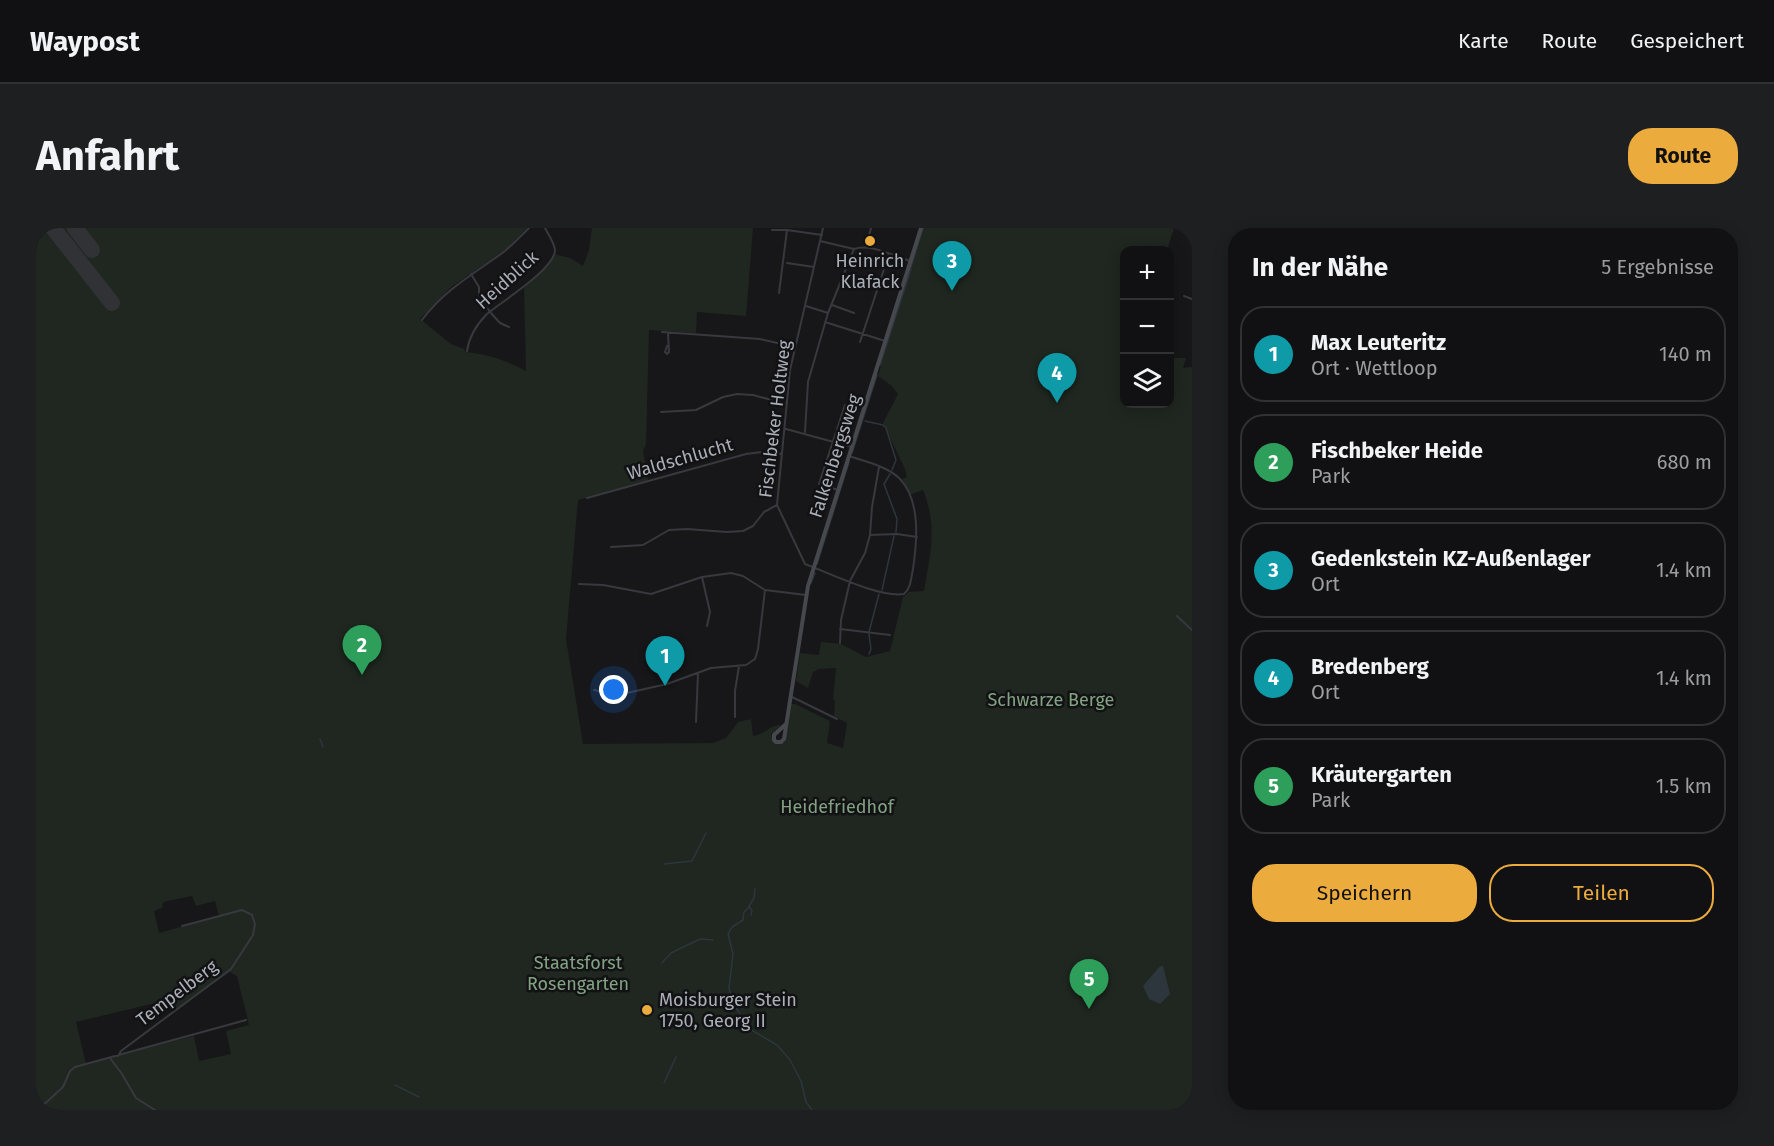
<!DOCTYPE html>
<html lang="de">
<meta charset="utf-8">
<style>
body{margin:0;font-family:"Fira Sans",sans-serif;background:#1e1f21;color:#f1f3f6}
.controls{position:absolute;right:18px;top:18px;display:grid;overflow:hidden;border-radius:12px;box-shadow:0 3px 15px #0003}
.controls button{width:54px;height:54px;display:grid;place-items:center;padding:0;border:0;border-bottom:2px solid #303133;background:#111113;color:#f1f3f6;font:30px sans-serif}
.you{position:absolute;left:578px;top:462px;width:21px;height:21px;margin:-15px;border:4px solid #fff;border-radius:50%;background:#1a73e8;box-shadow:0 0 0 9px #1a73e833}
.badge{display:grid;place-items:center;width:39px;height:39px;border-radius:50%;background:#ecab3d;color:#fff;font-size:20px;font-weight:700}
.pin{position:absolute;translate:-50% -50px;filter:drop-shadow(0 2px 3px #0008)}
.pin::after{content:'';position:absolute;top:32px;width:21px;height:18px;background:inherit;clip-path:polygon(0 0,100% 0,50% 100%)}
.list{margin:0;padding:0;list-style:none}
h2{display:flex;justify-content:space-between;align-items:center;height:78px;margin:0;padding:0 24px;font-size:26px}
h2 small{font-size:20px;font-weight:400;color:#9c9da0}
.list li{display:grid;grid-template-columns:39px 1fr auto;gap:18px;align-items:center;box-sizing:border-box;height:96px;margin:0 12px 12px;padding:0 12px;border:2px solid #303133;border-radius:24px}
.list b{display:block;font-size:22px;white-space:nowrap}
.list p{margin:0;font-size:20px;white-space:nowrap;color:#9c9da0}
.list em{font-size:20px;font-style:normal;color:#9c9da0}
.actions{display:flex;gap:12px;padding:18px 24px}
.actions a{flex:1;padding:14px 0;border:2px solid #ecab3d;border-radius:24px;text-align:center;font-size:21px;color:#ecab3d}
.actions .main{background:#ecab3d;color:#111}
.icon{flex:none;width:33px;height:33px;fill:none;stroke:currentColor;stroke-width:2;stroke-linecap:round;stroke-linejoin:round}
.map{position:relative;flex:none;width:1156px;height:882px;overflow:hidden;border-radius:24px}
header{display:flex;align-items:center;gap:36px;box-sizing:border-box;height:84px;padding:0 30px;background:#111113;border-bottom:2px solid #303133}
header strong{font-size:28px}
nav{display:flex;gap:33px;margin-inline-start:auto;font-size:21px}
.intro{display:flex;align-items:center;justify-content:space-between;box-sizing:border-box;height:144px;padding:0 36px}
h1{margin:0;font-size:42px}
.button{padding:15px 27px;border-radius:24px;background:#ecab3d;color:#111;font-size:21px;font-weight:700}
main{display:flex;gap:36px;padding:0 36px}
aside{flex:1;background:#111113;border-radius:24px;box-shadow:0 3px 15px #0003}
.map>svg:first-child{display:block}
</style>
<header>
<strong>Waypost</strong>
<nav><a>Karte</a><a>Route</a><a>Gespeichert</a></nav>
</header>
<div class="intro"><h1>Anfahrt</h1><a class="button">Route</a></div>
<main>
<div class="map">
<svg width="1156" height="882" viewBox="0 0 1156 882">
<rect width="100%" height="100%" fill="#171719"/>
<path fill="#1f2720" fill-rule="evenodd" d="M0,0H491L470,21L415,59L384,91L415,116L428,121L430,124C452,126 471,133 490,143L488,60L512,36L518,26L534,30L547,38L553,22L556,0H717L710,88L661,84L660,105L613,102L610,216L607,223L612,253L542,272L530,411L547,516L677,515L690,510L702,494L715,491L717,508C728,507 735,496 745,497L735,507L738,514L744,516L749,514L754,476H759L794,493L791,515L807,520L811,495L798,488L799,473L797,471L800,440L783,441L777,444L772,460L760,453L764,425L783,427L785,414L805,416L830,429L854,423L867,369L873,364L888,363C894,327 902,298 887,262L874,267L866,251L871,249L869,241L847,195L862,166L856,158L842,148L845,138L843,137L886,0H1138L1131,22H1088V176H1134V130H1150L1147,140L1156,139V882H0ZM156,668L160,678L179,673L183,688L123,705L118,683L126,680L127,674ZM194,744L201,748L213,797L190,803L195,826L163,833L158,808L50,836L40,794L132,772L140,781Z"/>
<path fill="#2d363d" d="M1124,738H1127L1134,766L1124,776L1113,771L1107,758Z"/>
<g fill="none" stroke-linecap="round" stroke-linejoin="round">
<path stroke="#2d363d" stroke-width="1.5" d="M875,39L887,0
M844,137L875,41
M829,193L847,197L850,200L860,232L856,242
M816,225L841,147
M854,246L848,256L861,291L860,304
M781,336L813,234
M775,355L779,345
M846,362L858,308
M833,404L843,366
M833,406L835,421L833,426
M284,511L287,519
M628,636L656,633L670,605
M713,679L708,684L707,692L696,699L692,706L697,726L693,760L697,776L717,803L741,817L754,832L765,853L770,874L776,882
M715,687L716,683L713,678L718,670L719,660
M626,735L635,725L664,711L677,712
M628,855L640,829
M359,857L383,869"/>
<path stroke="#313236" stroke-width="16" d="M17,0L76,75
M39,0L56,22"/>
<path stroke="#38393e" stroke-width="2" d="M787,0L754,142L741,277L769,336C793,345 844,370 868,366C875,360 875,350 877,341C881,314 885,273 864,251C851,238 830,234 813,228
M736,2H751L786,7
M784,13L818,21C834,15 858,28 874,33
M830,20L835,0
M751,35L778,39
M435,46L443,59V68L454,84L464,95L473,99
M743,65L751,2
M1148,68L1156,71
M796,77L818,85
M770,78L792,85
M386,92C408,62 439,45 469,23C477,16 485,8 493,0
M789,94L849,113
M626,104L724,111L759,119
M824,114L853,26
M631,118L629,124L631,126L633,124L632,105
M431,123C433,109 441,96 451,86C465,74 519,41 519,22C518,14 512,6 509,0
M625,184L660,182L687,169L701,166L717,167L751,176
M750,201L816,219
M769,204L772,154L792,85L818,21
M802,262L783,256L809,177
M551,270L710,226L726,224L746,226
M834,307L861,306L881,309
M575,319L607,317L633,302L651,301L691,304L707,303L717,298L728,284L741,277
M666,349L674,384L671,398
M543,356L567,357L615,366L666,349L695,345L707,348L729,362L770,367
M1141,388L1156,402
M804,401L854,407
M804,415L805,392L814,353L829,325L834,307L836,279L843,239
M631,456L633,416
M558,462L582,467L631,456L675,440L710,437L719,431L722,421L729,362
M754,468L801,491
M699,489V463L703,438
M660,494L662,445
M82,828L85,823L195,741L217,707L219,696L216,687L206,682L146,698
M74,830L86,846L100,870L119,882
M2,882L27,859L34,843L39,839L210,792"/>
<path stroke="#46484e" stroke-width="4" d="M750,496L738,507V512L740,514H745L748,511L772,358L885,0"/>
</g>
<g fill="#ecab3d" stroke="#121214" stroke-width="2">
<circle cx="834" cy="13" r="6"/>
<circle cx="611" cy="782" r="6"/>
</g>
<g text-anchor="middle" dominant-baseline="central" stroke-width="5" stroke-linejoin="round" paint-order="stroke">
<g font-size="18" fill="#aaafb8" stroke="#121214">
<text x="834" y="33">Heinrich<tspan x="834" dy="21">Klafack</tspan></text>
<text x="623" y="772" text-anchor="start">Moisburger Stein<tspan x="623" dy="21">1750, Georg II</tspan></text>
</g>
<g font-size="18" fill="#aaafb8" stroke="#121214">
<text transform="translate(471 52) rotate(-42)">Heidblick</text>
<text transform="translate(739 191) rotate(-83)">Fischbeker Holtweg</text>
<text transform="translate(799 228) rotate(-72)">Falkenbergsweg</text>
<text transform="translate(644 231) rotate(-16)">Waldschlucht</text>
<text transform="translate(141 765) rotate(-37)">Tempelberg</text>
</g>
<g font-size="18" fill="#82a382" stroke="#121214">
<text x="1015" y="472">Schwarze Berge</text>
<text x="801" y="579">Heidefriedhof</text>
<text x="542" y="735">Staatsforst<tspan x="542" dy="21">Rosengarten</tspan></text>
</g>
</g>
</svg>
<div class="controls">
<button>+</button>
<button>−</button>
<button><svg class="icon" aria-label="layers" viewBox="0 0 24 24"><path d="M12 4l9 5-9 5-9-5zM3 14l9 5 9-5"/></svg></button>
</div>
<div class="you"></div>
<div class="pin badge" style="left:629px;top:458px;background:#0f9aa8">1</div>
<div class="pin badge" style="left:326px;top:447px;background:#2e9e5b">2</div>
<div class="pin badge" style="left:916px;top:63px;background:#0f9aa8">3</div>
<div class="pin badge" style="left:1021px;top:175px;background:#0f9aa8">4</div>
<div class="pin badge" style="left:1053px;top:781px;background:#2e9e5b">5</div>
</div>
<aside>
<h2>In der Nähe<small>5 Ergebnisse</small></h2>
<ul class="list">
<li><span class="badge" style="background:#0f9aa8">1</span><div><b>Max Leuteritz</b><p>Ort · Wettloop</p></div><em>140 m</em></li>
<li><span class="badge" style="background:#2e9e5b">2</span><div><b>Fischbeker Heide</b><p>Park</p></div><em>680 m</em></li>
<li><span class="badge" style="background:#0f9aa8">3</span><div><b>Gedenkstein KZ-Außenlager</b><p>Ort</p></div><em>1.4 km</em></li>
<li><span class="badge" style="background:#0f9aa8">4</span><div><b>Bredenberg</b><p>Ort</p></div><em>1.4 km</em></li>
<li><span class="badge" style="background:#2e9e5b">5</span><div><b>Kräutergarten</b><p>Park</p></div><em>1.5 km</em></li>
</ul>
<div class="actions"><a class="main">Speichern</a><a>Teilen</a></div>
</aside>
</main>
